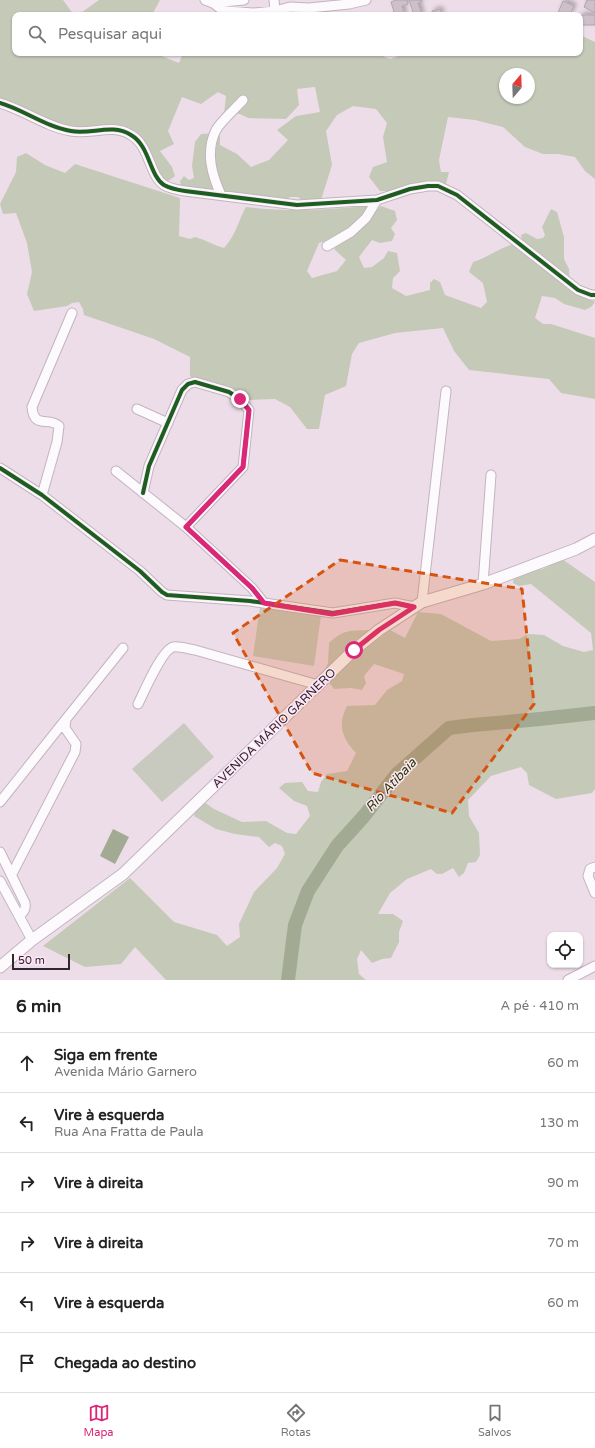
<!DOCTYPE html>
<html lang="pt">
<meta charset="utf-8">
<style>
body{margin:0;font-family:"Varela Round",sans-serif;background:#f6f6f6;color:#222}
.controls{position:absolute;right:12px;bottom:12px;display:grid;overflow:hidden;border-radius:8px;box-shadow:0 1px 3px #0004}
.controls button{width:36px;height:36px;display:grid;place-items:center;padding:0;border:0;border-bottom:1px solid #e0e0e0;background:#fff;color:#222;font:20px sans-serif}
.compass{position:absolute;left:499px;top:68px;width:36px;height:36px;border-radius:50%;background:#fff;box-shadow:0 1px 3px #0004;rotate:19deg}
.scale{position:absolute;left:12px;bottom:10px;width:58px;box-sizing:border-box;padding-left:4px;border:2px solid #31272e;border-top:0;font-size:11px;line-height:14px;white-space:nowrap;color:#31272e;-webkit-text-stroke:3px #fde6f7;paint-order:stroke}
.stop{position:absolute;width:12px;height:12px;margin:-9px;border:3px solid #db2777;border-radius:50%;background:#fff}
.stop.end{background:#db2777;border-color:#fff;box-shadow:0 1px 4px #0008}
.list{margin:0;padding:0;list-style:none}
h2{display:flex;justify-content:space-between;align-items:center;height:52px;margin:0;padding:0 16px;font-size:17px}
h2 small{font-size:13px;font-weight:400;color:#767676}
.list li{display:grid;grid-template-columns:26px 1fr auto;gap:12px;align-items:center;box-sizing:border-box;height:60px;padding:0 16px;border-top:1px solid #e0e0e0}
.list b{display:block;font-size:15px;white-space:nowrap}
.list p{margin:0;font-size:13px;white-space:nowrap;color:#767676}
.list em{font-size:13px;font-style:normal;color:#767676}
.icon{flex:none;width:22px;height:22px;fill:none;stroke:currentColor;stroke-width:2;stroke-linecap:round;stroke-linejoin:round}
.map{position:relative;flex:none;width:595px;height:980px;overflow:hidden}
.search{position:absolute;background:#fff;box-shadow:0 1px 3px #0004;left:12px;right:12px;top:12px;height:44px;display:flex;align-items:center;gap:10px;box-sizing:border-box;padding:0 14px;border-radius:8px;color:#767676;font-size:15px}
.sheet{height:412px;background:#fff}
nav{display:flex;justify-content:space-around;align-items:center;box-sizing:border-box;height:56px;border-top:1px solid #e0e0e0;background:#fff;font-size:11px;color:#767676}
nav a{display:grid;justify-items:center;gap:2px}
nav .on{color:#db2777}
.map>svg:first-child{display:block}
</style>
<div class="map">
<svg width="595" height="980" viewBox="0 0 595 980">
<defs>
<filter id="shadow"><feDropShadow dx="2.5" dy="-2.5" stdDeviation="2" flood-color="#0004"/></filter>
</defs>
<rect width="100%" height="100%" fill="#eddde8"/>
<path fill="#c9cabf" d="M260,607L321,616L314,666L253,656Z
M184,723L214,757L162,802L132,769Z"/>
<path fill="#c5c9b8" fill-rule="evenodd" d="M0,0H63L74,15H15V53H154L179,63L183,53H375L390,59L406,53H580V35L595,42V179L585,171L575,157L558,154H543L525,147L503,127L475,120L448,117L439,160L441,172H449L446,184L427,182L410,184L393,191H380L369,177L373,167L387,162L383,137L387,123L376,109L353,106L337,115L326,131L332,165L321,200L303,201L298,197H290L285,200L195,190L181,186L180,181L184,176L189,180L194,178L192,166L195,142L201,134L220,133V145L237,154L251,167L269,160L288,140L277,130L296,116L320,112L315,87L297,89L299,105L286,119L248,118L240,114H224L226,96L218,92L201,104L182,97L168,131L174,144L160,151L172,167L175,176L167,182L161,178L139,137L70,129L0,106ZM505,74H529V98H505Z
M99,0H160L152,15H78Z
M26,153L45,165L65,173L75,164L180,198L179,236L190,239L195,237C206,240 213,245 224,248C236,235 238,221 246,207C287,212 328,210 368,206L354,227L335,238L319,243L307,271L312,278L337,271L346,260L334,249L381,206L395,211L397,220L391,228L395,234L392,241L380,243L372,240L359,257L364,268L372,267L384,258L388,251L397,253L400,271L393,278L392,288L406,296L430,290V283L434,279L440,282L445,295L481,308L487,302L483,283L469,272L473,262C493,256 501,244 523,243L521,235L526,233L537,239L543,238L545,235L542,227L551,209L557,212L564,237V259L569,269L570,290L595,302L591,307L585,310L564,304L555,298L542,296L535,318L543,324H551L595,338V399L561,393L549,379L469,370L454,351L443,328L395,333L359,343L352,354L346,386L325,395L319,429H307L290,407L275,399L246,400L199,386L190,376V357L154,339L84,315L83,309L79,302L72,303L67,306L34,311L27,294L32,272L27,243L16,213L3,214L0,204L16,172L17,157Z
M562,559L595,582V789L592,793L556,799L529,785L527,773L521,767L491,776L468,800L469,816L479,833L480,855L476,862L468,863L464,873L459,877L453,868L442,874H437L431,869L407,879L390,893L378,914H393L403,921L399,932V942L391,958L382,959L372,963L361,950L357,959L359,974L366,980H166L135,947L121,964L85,967L43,946L130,878L174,922L217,935L227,946L240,937L239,924L254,892L277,868L285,854L282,846L275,843L269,847L259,837L235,834L216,829L194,816L197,809L204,802L214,809L242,822L266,821L287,833L296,834L310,816L307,806L294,801L279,788L285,783L302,782L308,791L318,792L321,782L327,774L347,771L356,753C342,738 337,725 347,706L375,705L387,690L402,681L404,674L374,664L364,676L366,683L362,690L351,688L334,689L327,680L325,670L328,663L329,643C344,629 349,631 369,630L378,639L390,630L405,638L418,612L441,614L491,641L519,639L528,634L544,635L563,646L584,652L593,650L591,633L531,584L519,586L513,583L514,575L543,569Z"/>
<path fill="#a2aa93" d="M113,829L129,837L115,864L100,856Z"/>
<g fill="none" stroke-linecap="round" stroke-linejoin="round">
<path stroke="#a2aa93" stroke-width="14" d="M288,980L295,925L308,891L337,846L364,816L397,774L449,728L473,725L540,719L595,713"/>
</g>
<path fill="#cdc0c9" stroke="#b1a5ae" filter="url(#shadow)" d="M396,0H407L408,4L402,6L405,15H395L391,2Z
M409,0H421L422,1L418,3L422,15H414Z
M587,0H595V13L584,7Z
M563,1L574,6L570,15H563L558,13Z
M440,9L442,15H433L432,11Z
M581,15H595V25H580Z"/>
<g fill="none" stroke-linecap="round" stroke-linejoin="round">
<defs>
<path id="minor" d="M205,0L213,3L221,9L227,11L253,13L275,11L290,7L309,8L349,4L366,0
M274,0L275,11
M213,3L244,0
M0,103C24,110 46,127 71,131C91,135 112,123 131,135C150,146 149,175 164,185C171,189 178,190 185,191L297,205L377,200L410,189L428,186H438L457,195L578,290L591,295H595
M221,195C212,175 205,152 216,130C221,121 236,108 243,100
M327,246L351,232L366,218L377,200
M137,409L168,423
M0,468L42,495L140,571L162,592L167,595L250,601L333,613L395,603L414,607
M116,471L186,527
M143,493L149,466L182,390L188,384L195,382L229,392L240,399L249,410L243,467L186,527L252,588L264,603
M42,495L57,442L59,426C49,416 34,430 32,407L72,313
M483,584L491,475
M422,602L446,391
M138,704C144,692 162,650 173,647C180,646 188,649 195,650L318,685
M0,802L66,719
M0,852L25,903C26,909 24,912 19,916
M595,867L590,869L588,876L595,893
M12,874L75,752L76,744L65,728L66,719L123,648
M0,881L32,940
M568,980L595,966"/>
<path id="major" d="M0,967L32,940L123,874L354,650L379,630L422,602L483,584L576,549L595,539"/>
</defs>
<use href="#minor" stroke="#c1b5be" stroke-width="11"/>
<use href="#major" stroke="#c1b5be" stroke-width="13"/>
<use href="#minor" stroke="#fcfafc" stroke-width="9"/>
<use href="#major" stroke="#fcfafc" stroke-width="11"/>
<defs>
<path id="cycleway" d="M0,103C24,110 46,127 71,131C91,135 112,123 131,135C150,146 149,175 164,185C171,189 178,190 185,191L297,205L377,200L410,189L428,186H438L457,195L578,290L591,295H595
M0,468L42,495L140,571L162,592L167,595L250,601L333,613L395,603L414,607
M143,493L149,466L182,390L188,384L195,382L229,392L240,399L249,410L243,467L186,527L252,588L264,603"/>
</defs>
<use href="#cycleway" stroke="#fde6f7" stroke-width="6"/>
<use href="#cycleway" stroke="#1b5e20" stroke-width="4"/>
</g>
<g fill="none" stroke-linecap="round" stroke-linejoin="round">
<path stroke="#db2777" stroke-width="5" d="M240,399L249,410L243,467L186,527L252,588L264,603L332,614L395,603L414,607L379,630L354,650"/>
</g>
<path fill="#d6540f" fill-opacity="0.2" stroke="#d6540f" stroke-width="3" stroke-dasharray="8 5" stroke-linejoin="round" d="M340,560L522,589L534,704L452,813L312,773L233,633Z"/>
<g text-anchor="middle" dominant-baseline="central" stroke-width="3" stroke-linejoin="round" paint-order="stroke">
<g font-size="12" fill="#31272e" stroke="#fde6f7">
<text transform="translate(274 728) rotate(-44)">AVENIDA MÁRIO GARNERO</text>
</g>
<g font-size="13" font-style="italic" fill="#283d00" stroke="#fde6f7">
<text transform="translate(391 785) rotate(-47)">Rio Atibaia</text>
</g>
</g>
</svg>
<div class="controls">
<button><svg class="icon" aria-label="locate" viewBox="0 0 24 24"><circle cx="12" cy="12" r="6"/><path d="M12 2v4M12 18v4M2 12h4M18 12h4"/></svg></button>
</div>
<svg class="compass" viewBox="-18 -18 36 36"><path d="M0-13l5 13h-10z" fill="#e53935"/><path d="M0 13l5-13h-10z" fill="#767676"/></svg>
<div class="scale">50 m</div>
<div class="stop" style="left:354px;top:650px"></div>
<div class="stop end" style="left:240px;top:399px"></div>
<div class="search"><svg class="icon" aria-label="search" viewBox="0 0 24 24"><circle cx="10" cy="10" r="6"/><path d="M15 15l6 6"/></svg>Pesquisar aqui</div>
</div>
<section class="sheet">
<h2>6 min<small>A pé · 410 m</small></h2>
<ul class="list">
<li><svg class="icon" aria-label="ahead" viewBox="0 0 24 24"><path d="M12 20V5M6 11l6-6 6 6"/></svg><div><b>Siga em frente</b><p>Avenida Mário Garnero</p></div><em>60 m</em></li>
<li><svg class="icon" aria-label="left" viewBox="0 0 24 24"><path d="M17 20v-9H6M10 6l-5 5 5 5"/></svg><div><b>Vire à esquerda</b><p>Rua Ana Fratta de Paula</p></div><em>130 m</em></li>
<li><svg class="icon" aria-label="right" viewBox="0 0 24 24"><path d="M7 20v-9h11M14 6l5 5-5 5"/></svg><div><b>Vire à direita</b></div><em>90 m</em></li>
<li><svg class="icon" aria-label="right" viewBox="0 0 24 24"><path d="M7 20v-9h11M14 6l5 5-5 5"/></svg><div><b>Vire à direita</b></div><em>70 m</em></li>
<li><svg class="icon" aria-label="left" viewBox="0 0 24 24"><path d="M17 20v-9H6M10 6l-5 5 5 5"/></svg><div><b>Vire à esquerda</b></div><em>60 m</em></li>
<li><svg class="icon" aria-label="arrive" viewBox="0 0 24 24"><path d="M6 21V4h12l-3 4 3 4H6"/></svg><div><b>Chegada ao destino</b></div></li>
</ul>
</section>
<nav>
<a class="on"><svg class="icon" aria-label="map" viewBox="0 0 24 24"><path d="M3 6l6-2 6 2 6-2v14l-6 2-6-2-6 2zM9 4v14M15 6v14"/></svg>Mapa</a>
<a><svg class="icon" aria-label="directions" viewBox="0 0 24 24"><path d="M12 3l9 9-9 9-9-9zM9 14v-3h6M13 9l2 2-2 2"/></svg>Rotas</a>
<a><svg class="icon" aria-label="saved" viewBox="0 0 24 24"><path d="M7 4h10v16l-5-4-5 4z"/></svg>Salvos</a>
</nav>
